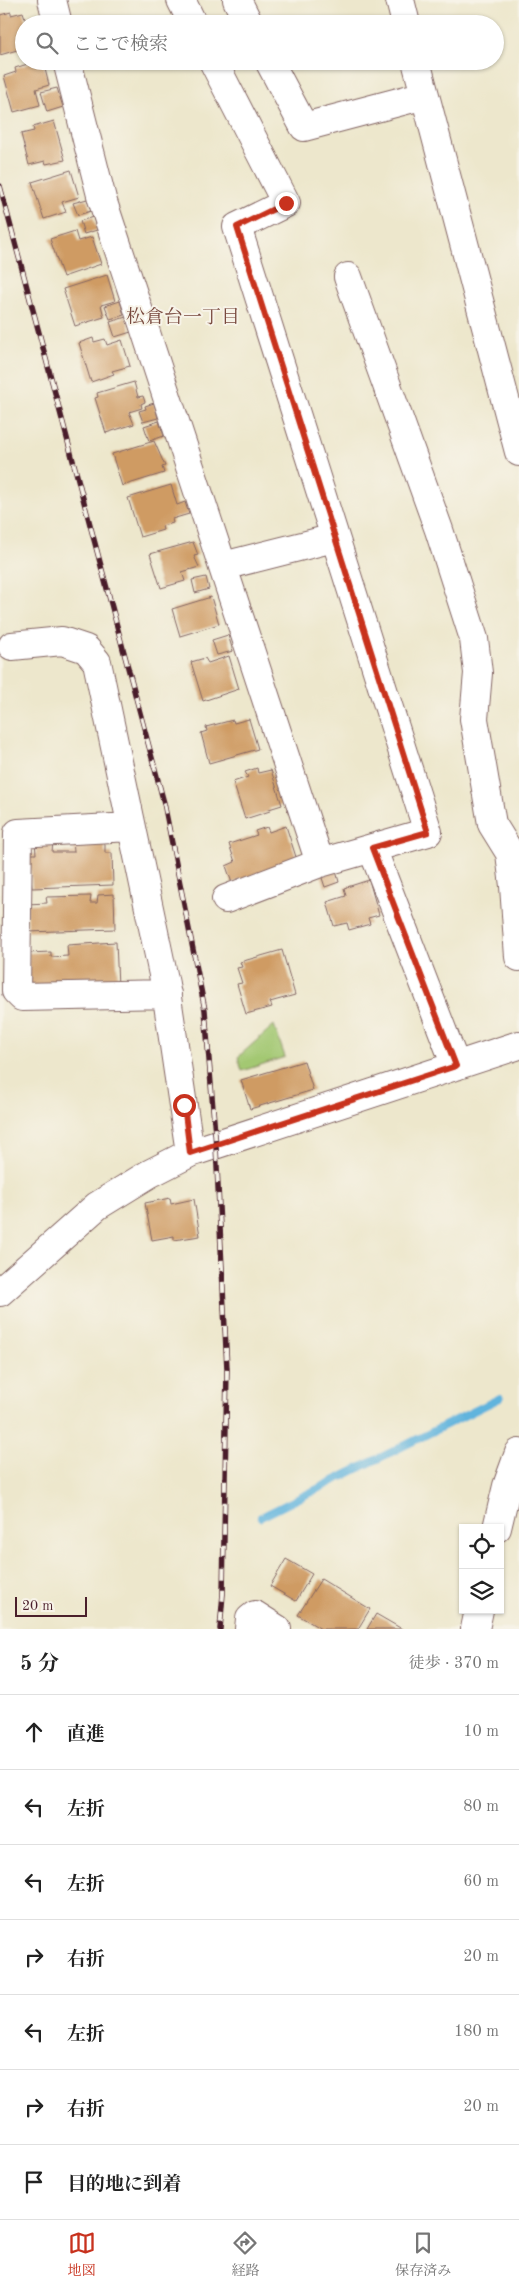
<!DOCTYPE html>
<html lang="ja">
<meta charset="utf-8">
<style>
body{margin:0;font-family:"Old Standard TT","Noto Serif JP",serif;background:#f2f2f2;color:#222}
.controls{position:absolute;right:15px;bottom:15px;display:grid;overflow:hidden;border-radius:0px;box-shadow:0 1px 4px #0004}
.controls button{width:45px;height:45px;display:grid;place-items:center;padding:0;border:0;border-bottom:1px solid #e0e0e0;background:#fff;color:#222;font:25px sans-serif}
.scale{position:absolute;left:15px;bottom:12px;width:72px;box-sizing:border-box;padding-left:5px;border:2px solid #4a1f2b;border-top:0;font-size:14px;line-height:18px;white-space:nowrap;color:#4a1f2b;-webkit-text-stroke:4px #f7f3e8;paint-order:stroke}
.stop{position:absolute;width:15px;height:15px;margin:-11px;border:4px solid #c8321e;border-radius:50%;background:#fff}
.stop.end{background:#c8321e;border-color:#fff;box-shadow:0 1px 5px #0008}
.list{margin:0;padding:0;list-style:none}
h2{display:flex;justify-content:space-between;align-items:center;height:65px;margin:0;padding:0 20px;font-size:21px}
h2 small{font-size:16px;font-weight:400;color:#767676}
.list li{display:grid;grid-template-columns:32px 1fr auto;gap:15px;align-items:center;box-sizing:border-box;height:75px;padding:0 20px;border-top:1px solid #e0e0e0}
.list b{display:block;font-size:19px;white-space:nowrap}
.list em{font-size:16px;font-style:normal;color:#767676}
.icon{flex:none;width:28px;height:28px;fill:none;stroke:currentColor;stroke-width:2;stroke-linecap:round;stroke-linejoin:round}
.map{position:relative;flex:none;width:519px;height:1629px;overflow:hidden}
.search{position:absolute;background:#fff;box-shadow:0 1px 4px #0004;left:15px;right:15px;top:15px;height:55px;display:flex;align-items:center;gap:12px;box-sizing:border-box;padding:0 18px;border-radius:28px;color:#767676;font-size:19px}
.sheet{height:590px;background:#fff}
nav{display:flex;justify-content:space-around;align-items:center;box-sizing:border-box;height:70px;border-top:1px solid #e0e0e0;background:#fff;font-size:14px;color:#767676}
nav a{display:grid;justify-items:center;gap:2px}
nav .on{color:#c8321e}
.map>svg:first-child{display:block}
</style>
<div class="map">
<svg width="519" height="1629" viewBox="0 0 519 1629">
<rect width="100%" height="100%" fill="#f7f3e8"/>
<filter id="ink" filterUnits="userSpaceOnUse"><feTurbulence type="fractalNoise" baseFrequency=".02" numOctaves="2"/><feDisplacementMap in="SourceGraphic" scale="10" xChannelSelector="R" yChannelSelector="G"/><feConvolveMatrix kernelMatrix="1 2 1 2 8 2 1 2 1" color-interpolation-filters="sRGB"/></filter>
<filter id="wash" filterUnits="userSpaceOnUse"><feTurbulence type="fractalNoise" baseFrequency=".0096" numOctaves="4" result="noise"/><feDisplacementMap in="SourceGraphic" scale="20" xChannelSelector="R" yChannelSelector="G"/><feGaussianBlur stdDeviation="1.12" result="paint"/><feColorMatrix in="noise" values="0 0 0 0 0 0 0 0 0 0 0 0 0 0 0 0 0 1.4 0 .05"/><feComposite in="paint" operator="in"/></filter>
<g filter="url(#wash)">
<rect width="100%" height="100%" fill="#ede7cc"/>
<path fill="#a3c872" stroke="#76744e" d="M274,1025L285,1057L242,1071L238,1057Z"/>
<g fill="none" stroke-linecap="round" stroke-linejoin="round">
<path stroke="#61b4dd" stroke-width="8" d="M261,1517L500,1398"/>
</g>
<g id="blocks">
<path fill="#cf9b64" d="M11,12V15L23,12L27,24H24V48L0,55V15Z
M37,61H43L49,85L36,89L40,105L14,112L4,76L16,72L15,68Z
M57,88L63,107L47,112L41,92Z
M54,121L65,160L46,164L45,161L29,165L21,134L34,131L33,127Z
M71,170L79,197L62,202L66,212L44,219L32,182Z
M87,199L91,211L78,215L73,203Z
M93,217L97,230L84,234L80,221Z
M75,231L78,241L92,237L101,264L63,277L50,239Z
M107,275L115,301L101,305L104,317L75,326L63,289Z
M120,301L124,315L110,319L105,306Z
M126,317L131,332L115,337L110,322Z
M93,338L94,342L105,339L107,345L122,340L130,366L112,371L114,374L91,382L79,343Z
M134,382L138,397L143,396L145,402L141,404L142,408L129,412L134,424L106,433L95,398L98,397L97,393Z
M154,403L158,418L143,422L139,411L146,409L145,406Z
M159,421L164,436L149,441L144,426Z
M154,441L165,466L162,467L164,473L122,486L112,454Z
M171,485L177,505L185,502L189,514L172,519L173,523L162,526L163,530L140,537L128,498Z
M193,542L198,555L194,556L199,567L182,572L185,581L161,588L150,554Z
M206,577L209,589L195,593L192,580Z
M211,597L219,624L180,636L172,609Z
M228,635L233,651L217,655L212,640Z
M229,656L239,689L203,701L191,662L205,658L208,663Z
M249,719L258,749L209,763L201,733L207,731L206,727L233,720L234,723Z
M257,768L258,773L271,770L282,805L269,809L270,811L245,819L233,782L248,777L245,772Z
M286,826L297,860L232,883L226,866L235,862L229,844L257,835L255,831L267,827L269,832Z
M73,838H105V853H112L113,885L32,888L29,854H36L35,841H53L52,852H74Z
M336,871L339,882L325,887L321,875Z
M369,880L379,915L368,918L370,924L349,930L347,923L334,926L327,902L346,896L344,888Z
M114,894L115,929L28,932L27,904L47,903L46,897L91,896L90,903H97L98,895Z
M116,942L118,986L30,990L28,953L51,952V957L68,956L67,945Z
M282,950L295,995L270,1002L272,1007L246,1014L237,984L242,983L237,968L242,967L240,962Z
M304,1061L313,1090L250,1109L241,1080Z
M170,1198L171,1204L194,1199L200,1236L174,1240V1236L152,1240L145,1203Z
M286,1559L312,1574L296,1601L270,1586Z
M321,1579L370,1609L358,1629H321L298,1615Z
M376,1614L402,1629H367Z"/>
</g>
</g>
<g filter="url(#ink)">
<use href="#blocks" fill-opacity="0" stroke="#836563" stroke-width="1"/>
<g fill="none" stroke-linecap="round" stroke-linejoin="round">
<defs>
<path id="minor" d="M52,0L58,24
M181,0L193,24
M237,0L249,24
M400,0L406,24
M67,61L102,199L320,863
M213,61L286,203L237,227L428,832L320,863L226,899
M269,61L304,127L425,95
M416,61L519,452
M348,277L439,530L474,639L478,673L474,719L492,824L510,853L514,886L519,957
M223,566L334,538
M12,646L62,641L86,649L97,662L165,984L190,1153
M131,827L18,833L16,991L22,997L167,994
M372,848L456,1066
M0,1292L97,1206L149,1174L190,1153L519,1045
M497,1528L507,1486L519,1453
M249,1629L250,1619L255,1615L277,1629
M475,1629L479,1610"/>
</defs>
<use href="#minor" stroke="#836563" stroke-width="30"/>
<use href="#minor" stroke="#fff" stroke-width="28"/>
<defs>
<path id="rail" d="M0,186L164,803L205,1010L216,1146L227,1369L223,1594L220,1629"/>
</defs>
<use href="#rail" stroke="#4a1f2b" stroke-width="5.5"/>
<use href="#rail" stroke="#f7f3e8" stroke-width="4" stroke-dasharray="11" stroke-linecap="butt"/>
</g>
</g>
<g fill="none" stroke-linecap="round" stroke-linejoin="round" filter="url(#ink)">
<path stroke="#c8321e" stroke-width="6" d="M184,1105L190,1153L456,1066L372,848L428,832L237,227L286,203"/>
</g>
<g text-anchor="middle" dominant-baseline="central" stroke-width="4" stroke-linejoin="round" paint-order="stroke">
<g font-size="19" fill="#794a3f" stroke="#f7f3e8">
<text x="183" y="318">松倉台一丁目</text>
</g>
</g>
</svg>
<div class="controls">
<button><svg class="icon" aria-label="locate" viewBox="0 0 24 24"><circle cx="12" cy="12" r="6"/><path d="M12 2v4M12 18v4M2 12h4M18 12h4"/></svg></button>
<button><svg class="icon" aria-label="layers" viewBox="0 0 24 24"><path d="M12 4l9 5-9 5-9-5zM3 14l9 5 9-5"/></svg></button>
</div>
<div class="scale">20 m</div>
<div class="stop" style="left:184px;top:1105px"></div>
<div class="stop end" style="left:286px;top:203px"></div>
<div class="search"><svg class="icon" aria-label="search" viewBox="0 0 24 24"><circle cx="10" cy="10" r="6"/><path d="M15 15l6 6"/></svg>ここで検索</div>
</div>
<section class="sheet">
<h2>5 分<small>徒歩 · 370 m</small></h2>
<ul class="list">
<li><svg class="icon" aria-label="ahead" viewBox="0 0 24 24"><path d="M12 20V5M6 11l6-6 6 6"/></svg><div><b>直進</b></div><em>10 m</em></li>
<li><svg class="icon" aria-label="left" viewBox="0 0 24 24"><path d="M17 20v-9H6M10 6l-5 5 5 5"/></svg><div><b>左折</b></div><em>80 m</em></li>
<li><svg class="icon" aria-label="left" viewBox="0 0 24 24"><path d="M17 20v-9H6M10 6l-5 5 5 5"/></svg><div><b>左折</b></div><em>60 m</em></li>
<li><svg class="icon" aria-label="right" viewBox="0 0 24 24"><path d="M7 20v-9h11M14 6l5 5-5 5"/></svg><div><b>右折</b></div><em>20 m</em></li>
<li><svg class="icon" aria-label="left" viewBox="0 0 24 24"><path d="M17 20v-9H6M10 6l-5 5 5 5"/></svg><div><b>左折</b></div><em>180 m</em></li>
<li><svg class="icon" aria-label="right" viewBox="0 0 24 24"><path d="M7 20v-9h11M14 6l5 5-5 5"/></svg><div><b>右折</b></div><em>20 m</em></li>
<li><svg class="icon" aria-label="arrive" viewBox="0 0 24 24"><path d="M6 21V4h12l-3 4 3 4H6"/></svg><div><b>目的地に到着</b></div></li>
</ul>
</section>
<nav>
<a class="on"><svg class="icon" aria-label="map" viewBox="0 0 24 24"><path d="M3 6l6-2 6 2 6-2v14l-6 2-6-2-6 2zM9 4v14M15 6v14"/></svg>地図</a>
<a><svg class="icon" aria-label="directions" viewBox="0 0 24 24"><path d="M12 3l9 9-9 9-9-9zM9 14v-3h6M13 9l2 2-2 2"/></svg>経路</a>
<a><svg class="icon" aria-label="saved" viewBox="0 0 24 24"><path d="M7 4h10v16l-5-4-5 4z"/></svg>保存済み</a>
</nav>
